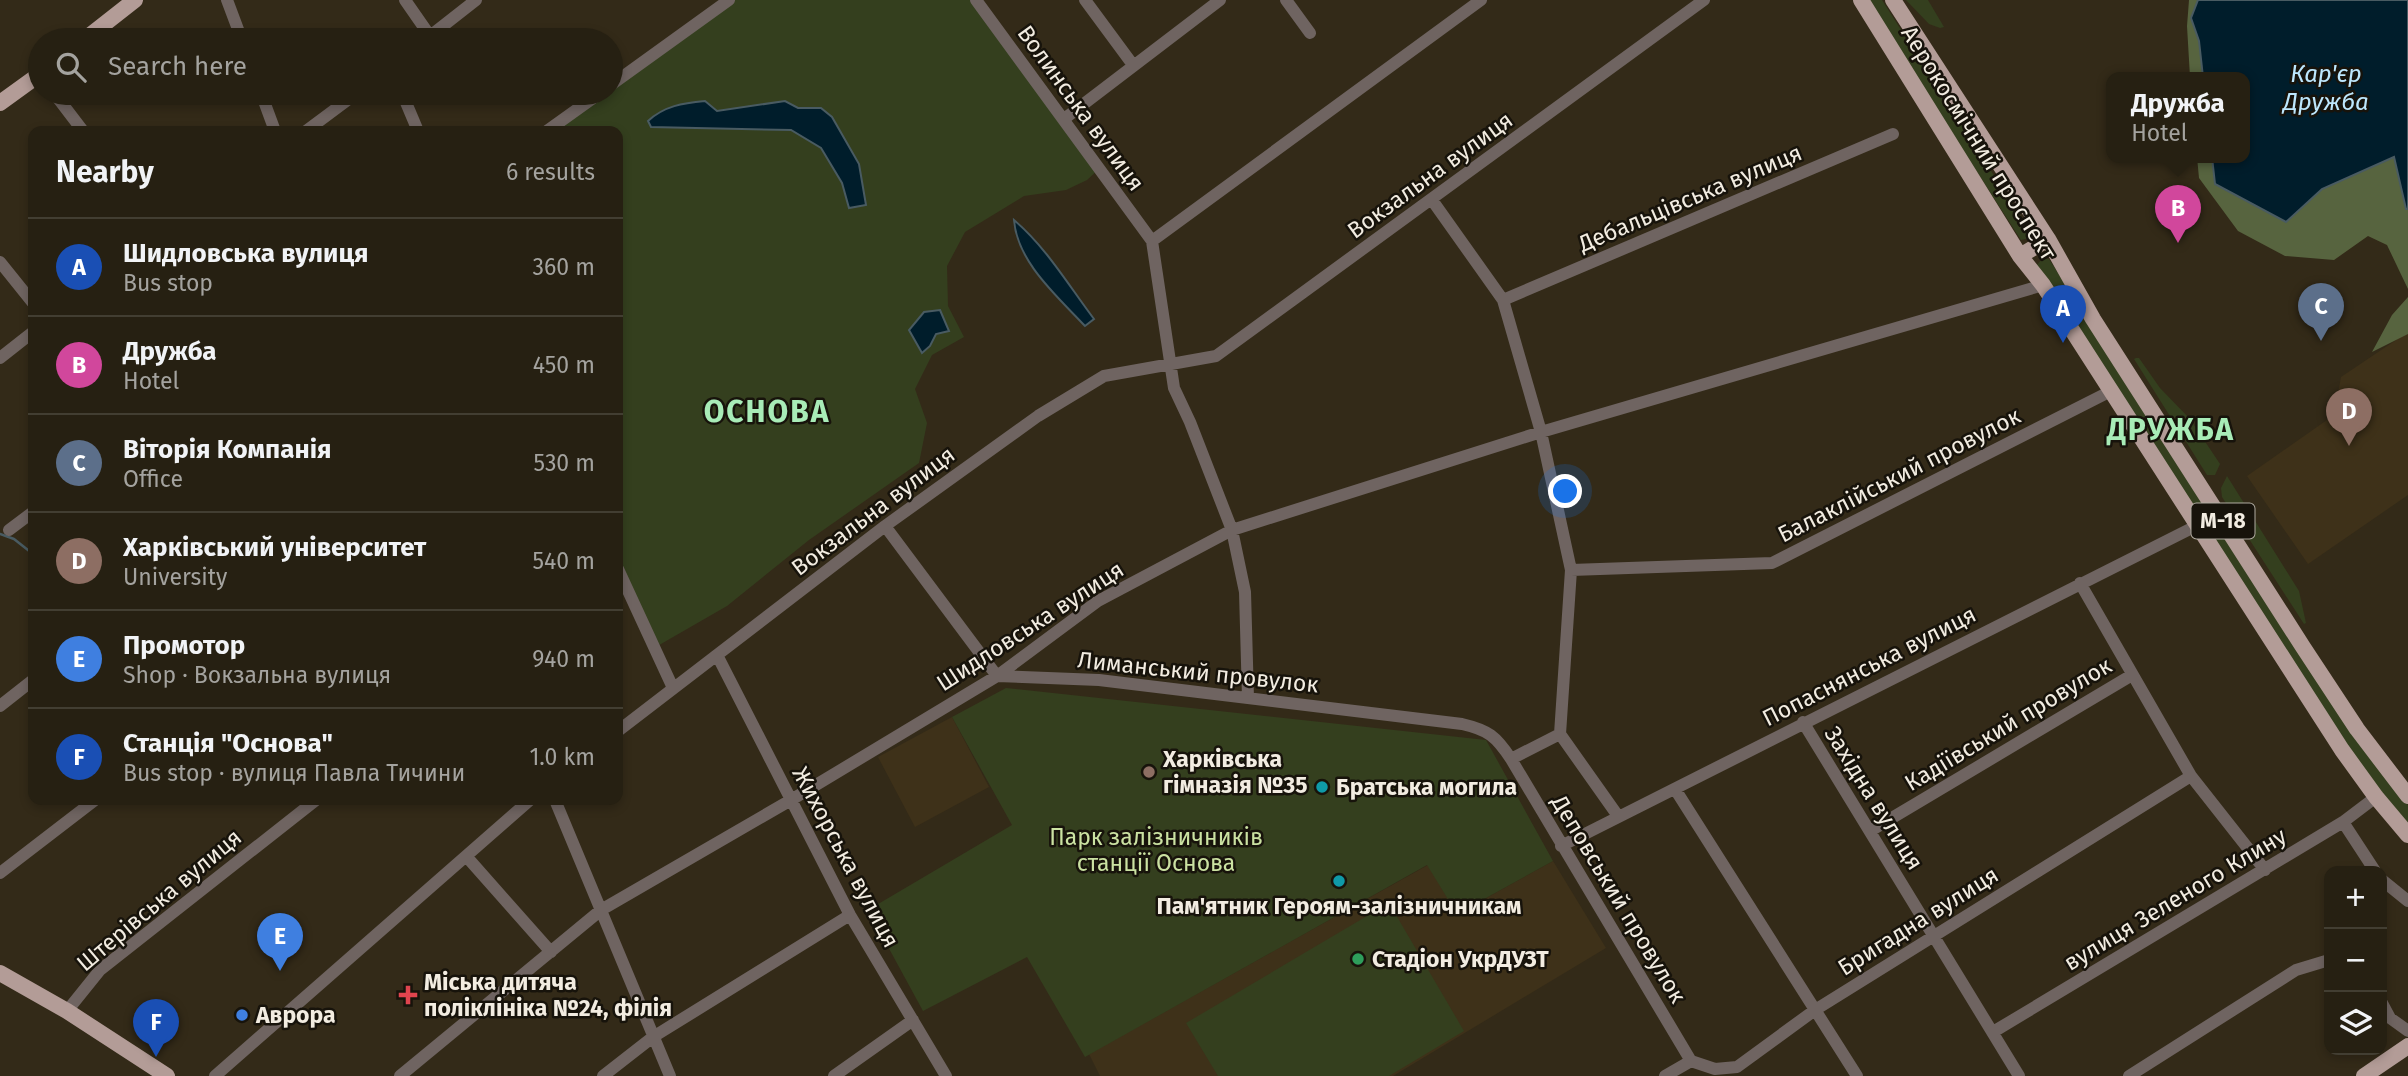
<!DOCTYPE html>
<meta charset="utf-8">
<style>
body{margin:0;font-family:"Fira Sans",sans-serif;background:#2e281b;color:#f1f3f6}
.controls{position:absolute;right:21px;bottom:21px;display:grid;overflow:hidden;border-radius:14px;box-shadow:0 4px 10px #0003}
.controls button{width:63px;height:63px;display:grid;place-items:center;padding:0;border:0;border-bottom:2px solid #423e32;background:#262012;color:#f1f3f6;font:35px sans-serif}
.you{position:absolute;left:1566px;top:492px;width:24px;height:24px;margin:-18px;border:5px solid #fff;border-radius:50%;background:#1a73e8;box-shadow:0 0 0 10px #1a73e833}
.badge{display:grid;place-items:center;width:46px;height:46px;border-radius:50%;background:#0b8043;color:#fff;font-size:23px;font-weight:700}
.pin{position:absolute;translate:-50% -58px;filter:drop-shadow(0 2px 4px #0008)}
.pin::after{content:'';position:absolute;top:37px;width:24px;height:21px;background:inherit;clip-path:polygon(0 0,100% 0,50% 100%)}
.popup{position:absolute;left:2106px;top:72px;width:144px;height:91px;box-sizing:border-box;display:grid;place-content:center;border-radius:14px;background:#262012;filter:drop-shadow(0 2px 5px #0005);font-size:23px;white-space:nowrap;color:#a4a39f}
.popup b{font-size:26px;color:#f1f3f6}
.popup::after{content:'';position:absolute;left:50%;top:100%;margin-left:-14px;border:14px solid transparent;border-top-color:#262012}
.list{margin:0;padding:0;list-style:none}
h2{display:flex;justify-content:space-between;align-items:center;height:91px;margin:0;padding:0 28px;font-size:30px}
h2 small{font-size:23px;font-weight:400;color:#a4a39f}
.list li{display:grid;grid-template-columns:46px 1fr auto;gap:21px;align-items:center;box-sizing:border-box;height:98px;padding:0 28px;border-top:2px solid #423e32}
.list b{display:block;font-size:26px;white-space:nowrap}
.list p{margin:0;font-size:23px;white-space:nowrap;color:#a4a39f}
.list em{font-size:23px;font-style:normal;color:#a4a39f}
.icon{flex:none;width:38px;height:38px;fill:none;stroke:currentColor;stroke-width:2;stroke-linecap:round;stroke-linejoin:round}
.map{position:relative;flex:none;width:2408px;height:1076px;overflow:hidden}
.search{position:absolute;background:#262012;box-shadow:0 4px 10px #0003;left:28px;top:28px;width:595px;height:77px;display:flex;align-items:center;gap:18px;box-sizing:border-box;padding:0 24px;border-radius:38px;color:#a4a39f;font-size:26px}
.panel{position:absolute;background:#262012;box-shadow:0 4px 10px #0003;left:28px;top:126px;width:595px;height:679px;border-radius:14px}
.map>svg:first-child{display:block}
</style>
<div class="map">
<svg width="2408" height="1076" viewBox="0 0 2408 1076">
<rect width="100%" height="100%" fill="#332a18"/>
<path fill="#3e3119" d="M2408,332V495L2308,564L2247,476L2334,415L2341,377Z
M952,717L989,787L915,827L878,757Z
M1553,861L1606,948L1393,1076H1100L1089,1054L1428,865L1457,914Z"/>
<path fill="#343f1e" d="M729,0H976L1100,168L1087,180L1066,190L1024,196L965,232L947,266L948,306L964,337L932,355L915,389L927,423L919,463L809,540L727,606L654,648L618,569V131H547L600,93H611V85Z
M1866,0H1882L2030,232L2029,238L2021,240Z
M1906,0H1928L1944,27L1940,28L1929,24Z
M2042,259H2049L2302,656L2369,756L2408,805V828L2368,776L2036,266Z
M2136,358H2139L2160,388L2190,419L2220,464L2215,475H2207L2134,359Z
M2227,476L2299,591L2306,623L2304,624L2222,497L2221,488Z
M1006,688L1486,740L1553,861L1457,914L1427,865L1085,1057L1027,957L923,1011L868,910L1012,825L952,717Z
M1389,903L1464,1031L1389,1076H1218L1186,1023Z"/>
<path fill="#57643f" d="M2189,0H2198L2191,18L2199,41L2203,77H2190L2187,26Z
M2197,157H2212L2215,184L2286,222L2322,189L2394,157L2406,209H2408V289L2387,245L2368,236L2334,260L2285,256L2238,231L2199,178Z
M2408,297V334L2372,352L2392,315Z"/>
<path fill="#001d2b" stroke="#495b62" stroke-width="2" d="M2198,0H2408V209H2406L2394,157L2322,189L2286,222L2215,184L2212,157H2244V77H2203L2199,41L2191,18Z
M705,101L717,111L785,101L798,108H821L832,117L859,164L866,205L849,208L842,183L821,148L791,130L651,127L648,121C664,106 683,103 705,101Z
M1014,220C1046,247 1069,286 1094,319L1085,326C1058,297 1017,262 1014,220Z
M940,310L949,331L936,334L930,346L922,353L909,330L924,312Z"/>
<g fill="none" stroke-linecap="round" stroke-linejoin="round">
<path stroke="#495b62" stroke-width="2.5" d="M0,534L14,539L33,554"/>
<path stroke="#6f6461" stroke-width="12" d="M227,0L242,40
M405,0L430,36
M976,0L1152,241
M1085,0L1133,65
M1286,0L1310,33
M425,40L476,0
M611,85L729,0
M54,93L83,131
M261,93L275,131
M402,93L418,131
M1064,119L1220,0
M306,131L357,93
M547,131L600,93
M1432,200L1503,300L1541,432L1571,570L1560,734L1618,816
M0,262L33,303
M1503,300L1893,134
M0,358L33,332
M885,526L997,676L1099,680L1462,724C1488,730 1496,736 1511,759L1560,734
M9,530L33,512
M618,569L673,688
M1571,570L1772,563L2111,391
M2080,583L2191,776L2265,870
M717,655L850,915L946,1076
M1248,698L1245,592L1232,530L1190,422L1174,388L1152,241L1481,0
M0,706L33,680
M1803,722L2019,1076
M618,731L885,526L1038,416L1104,376L1216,356L1704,0
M1511,759L1691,1061
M1675,789L1857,1076
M555,800L670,1076
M2343,822L2375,871
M1870,831L2132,675
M1561,846L2198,525
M466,856L551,952
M0,873L95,800
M2382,880L2408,901
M2382,1003L2390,1018L2408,1031
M67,1011L100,970L316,800
M1993,1032L2343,822L2376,797
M215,1076L530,800
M400,1076L601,910L791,800L997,676L1098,601L1232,530L1541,432L2043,285
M603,1076L653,1037L850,915
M834,1076L913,1020
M1665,1076L1691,1061L1715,1069L1737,1067L1815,1010L2191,776
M2129,1076L2296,970L2329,960"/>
<path stroke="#b39c97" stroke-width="16" d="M1861,0L2020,256L2043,285L2342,750L2376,797L2408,835
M1893,0L2048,239L2093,319L2303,647L2357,729L2408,796
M84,40L135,0
M0,103L40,74
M2020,256L2048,239
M0,973L67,1011L167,1076
M2364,1076L2408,1046"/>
</g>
<circle fill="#8d6e63" stroke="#17130b" stroke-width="2.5" cx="1149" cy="772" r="7"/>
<g fill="#0f9aa8" stroke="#17130b" stroke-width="2.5">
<circle cx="1322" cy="787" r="7"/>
<circle cx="1339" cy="881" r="7"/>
</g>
<circle fill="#2e9e5b" stroke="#17130b" stroke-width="2.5" cx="1358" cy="959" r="7"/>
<path fill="#e0444e" stroke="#17130b" stroke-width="2.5" d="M404.5 984.5h7v7h7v7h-7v7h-7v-7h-7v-7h7z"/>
<circle fill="#3f7fe0" stroke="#17130b" stroke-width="2.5" cx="242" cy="1015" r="7"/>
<g text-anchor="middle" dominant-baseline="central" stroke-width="5" stroke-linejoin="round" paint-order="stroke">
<rect fill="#17130b" stroke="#b0aba1" stroke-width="2" x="2191.5" y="503.5" width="63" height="35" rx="5"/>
<g font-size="21" font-weight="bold" fill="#f2ece1">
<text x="2223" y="521">М-18</text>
</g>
<g font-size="23" fill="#f2ece1" stroke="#17130b">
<text transform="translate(1081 108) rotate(54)">Волинська вулиця</text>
<text transform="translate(1979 143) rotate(58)">Аерокосмічний проспект</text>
<text transform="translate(1430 175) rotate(-36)">Вокзальна вулиця</text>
<text transform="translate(1690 198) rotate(-23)">Дебальцівська вулиця</text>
<text transform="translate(1899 475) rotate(-27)">Балаклійський провулок</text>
<text transform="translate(873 511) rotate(-37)">Вокзальна вулиця</text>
<text transform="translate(1030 626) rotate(-33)">Шидловська вулиця</text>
<text transform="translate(1869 666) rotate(-27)">Попаснянська вулиця</text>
<text transform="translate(1198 672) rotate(6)">Лиманський провулок</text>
<text transform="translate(2008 724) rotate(-31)">Кадіївський провулок</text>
<text transform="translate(1874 798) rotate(58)">Західна вулиця</text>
<text transform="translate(846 857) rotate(62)">Жихорська вулиця</text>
<text transform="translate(1619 899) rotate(59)">Деповський провулок</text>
<text transform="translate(2175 899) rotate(-31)">вулиця Зеленого Клину</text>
<text transform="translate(159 900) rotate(-40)">Штерівська вулиця</text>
<text transform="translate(1918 921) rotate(-32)">Бригадна вулиця</text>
</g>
<g font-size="23" font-weight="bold" fill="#f2ece1" stroke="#17130b" text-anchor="start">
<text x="1163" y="759">Харківська<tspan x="1163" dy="26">гімназія №35</tspan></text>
<text x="1336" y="787">Братська могила</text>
<text x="1339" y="906" text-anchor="middle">Пам'ятник Героям-залізничникам</text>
<text x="1372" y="959">Стадіон УкрДУЗТ</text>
<text x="424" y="982">Міська дитяча<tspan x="424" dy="26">поліклініка №24, філія</tspan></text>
<text x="256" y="1015">Аврора</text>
</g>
<g font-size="23" fill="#cbe2a2" stroke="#17130b">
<text x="1156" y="837">Парк залізничників<tspan x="1156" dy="26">станції Основа</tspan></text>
</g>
<g font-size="24" font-style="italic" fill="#bde7fd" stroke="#17130b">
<text x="2326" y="74">Кар'єр<tspan x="2326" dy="28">Дружба</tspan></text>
</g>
<g font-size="30" font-weight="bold" letter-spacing="2" fill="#a8ecb7" stroke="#17130b">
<text x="767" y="412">ОСНОВА</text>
<text x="2171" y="430">ДРУЖБА</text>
</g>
</g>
</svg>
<div class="controls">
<button>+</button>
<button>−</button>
<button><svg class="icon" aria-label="layers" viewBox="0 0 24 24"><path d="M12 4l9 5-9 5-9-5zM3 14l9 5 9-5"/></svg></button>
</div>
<div class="you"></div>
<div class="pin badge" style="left:2063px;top:343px;background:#1a4fb4">A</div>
<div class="pin badge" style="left:2178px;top:243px;background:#d1479c">B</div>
<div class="popup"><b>Дружба</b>Hotel</div>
<div class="pin badge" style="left:2321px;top:341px;background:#5c6f8a">C</div>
<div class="pin badge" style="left:2349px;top:446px;background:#8d6e63">D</div>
<div class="pin badge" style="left:280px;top:971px;background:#3f7fe0">E</div>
<div class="pin badge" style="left:156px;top:1057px;background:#1a4fb4">F</div>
<div class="search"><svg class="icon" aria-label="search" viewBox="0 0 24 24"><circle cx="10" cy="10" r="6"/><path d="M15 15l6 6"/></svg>Search here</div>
<section class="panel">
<h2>Nearby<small>6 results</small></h2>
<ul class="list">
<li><span class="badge" style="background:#1a4fb4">A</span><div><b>Шидловська вулиця</b><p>Bus stop</p></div><em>360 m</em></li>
<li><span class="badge" style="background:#d1479c">B</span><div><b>Дружба</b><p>Hotel</p></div><em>450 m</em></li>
<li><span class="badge" style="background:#5c6f8a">C</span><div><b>Віторія Компанія</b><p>Office</p></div><em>530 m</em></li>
<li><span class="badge" style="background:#8d6e63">D</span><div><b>Харківський університет</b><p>University</p></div><em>540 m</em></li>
<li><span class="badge" style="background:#3f7fe0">E</span><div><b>Промотор</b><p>Shop · Вокзальна вулиця</p></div><em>940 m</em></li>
<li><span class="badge" style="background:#1a4fb4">F</span><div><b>Станція &quot;Основа&quot;</b><p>Bus stop · вулиця Павла Тичини</p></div><em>1.0 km</em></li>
</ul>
</section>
</div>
